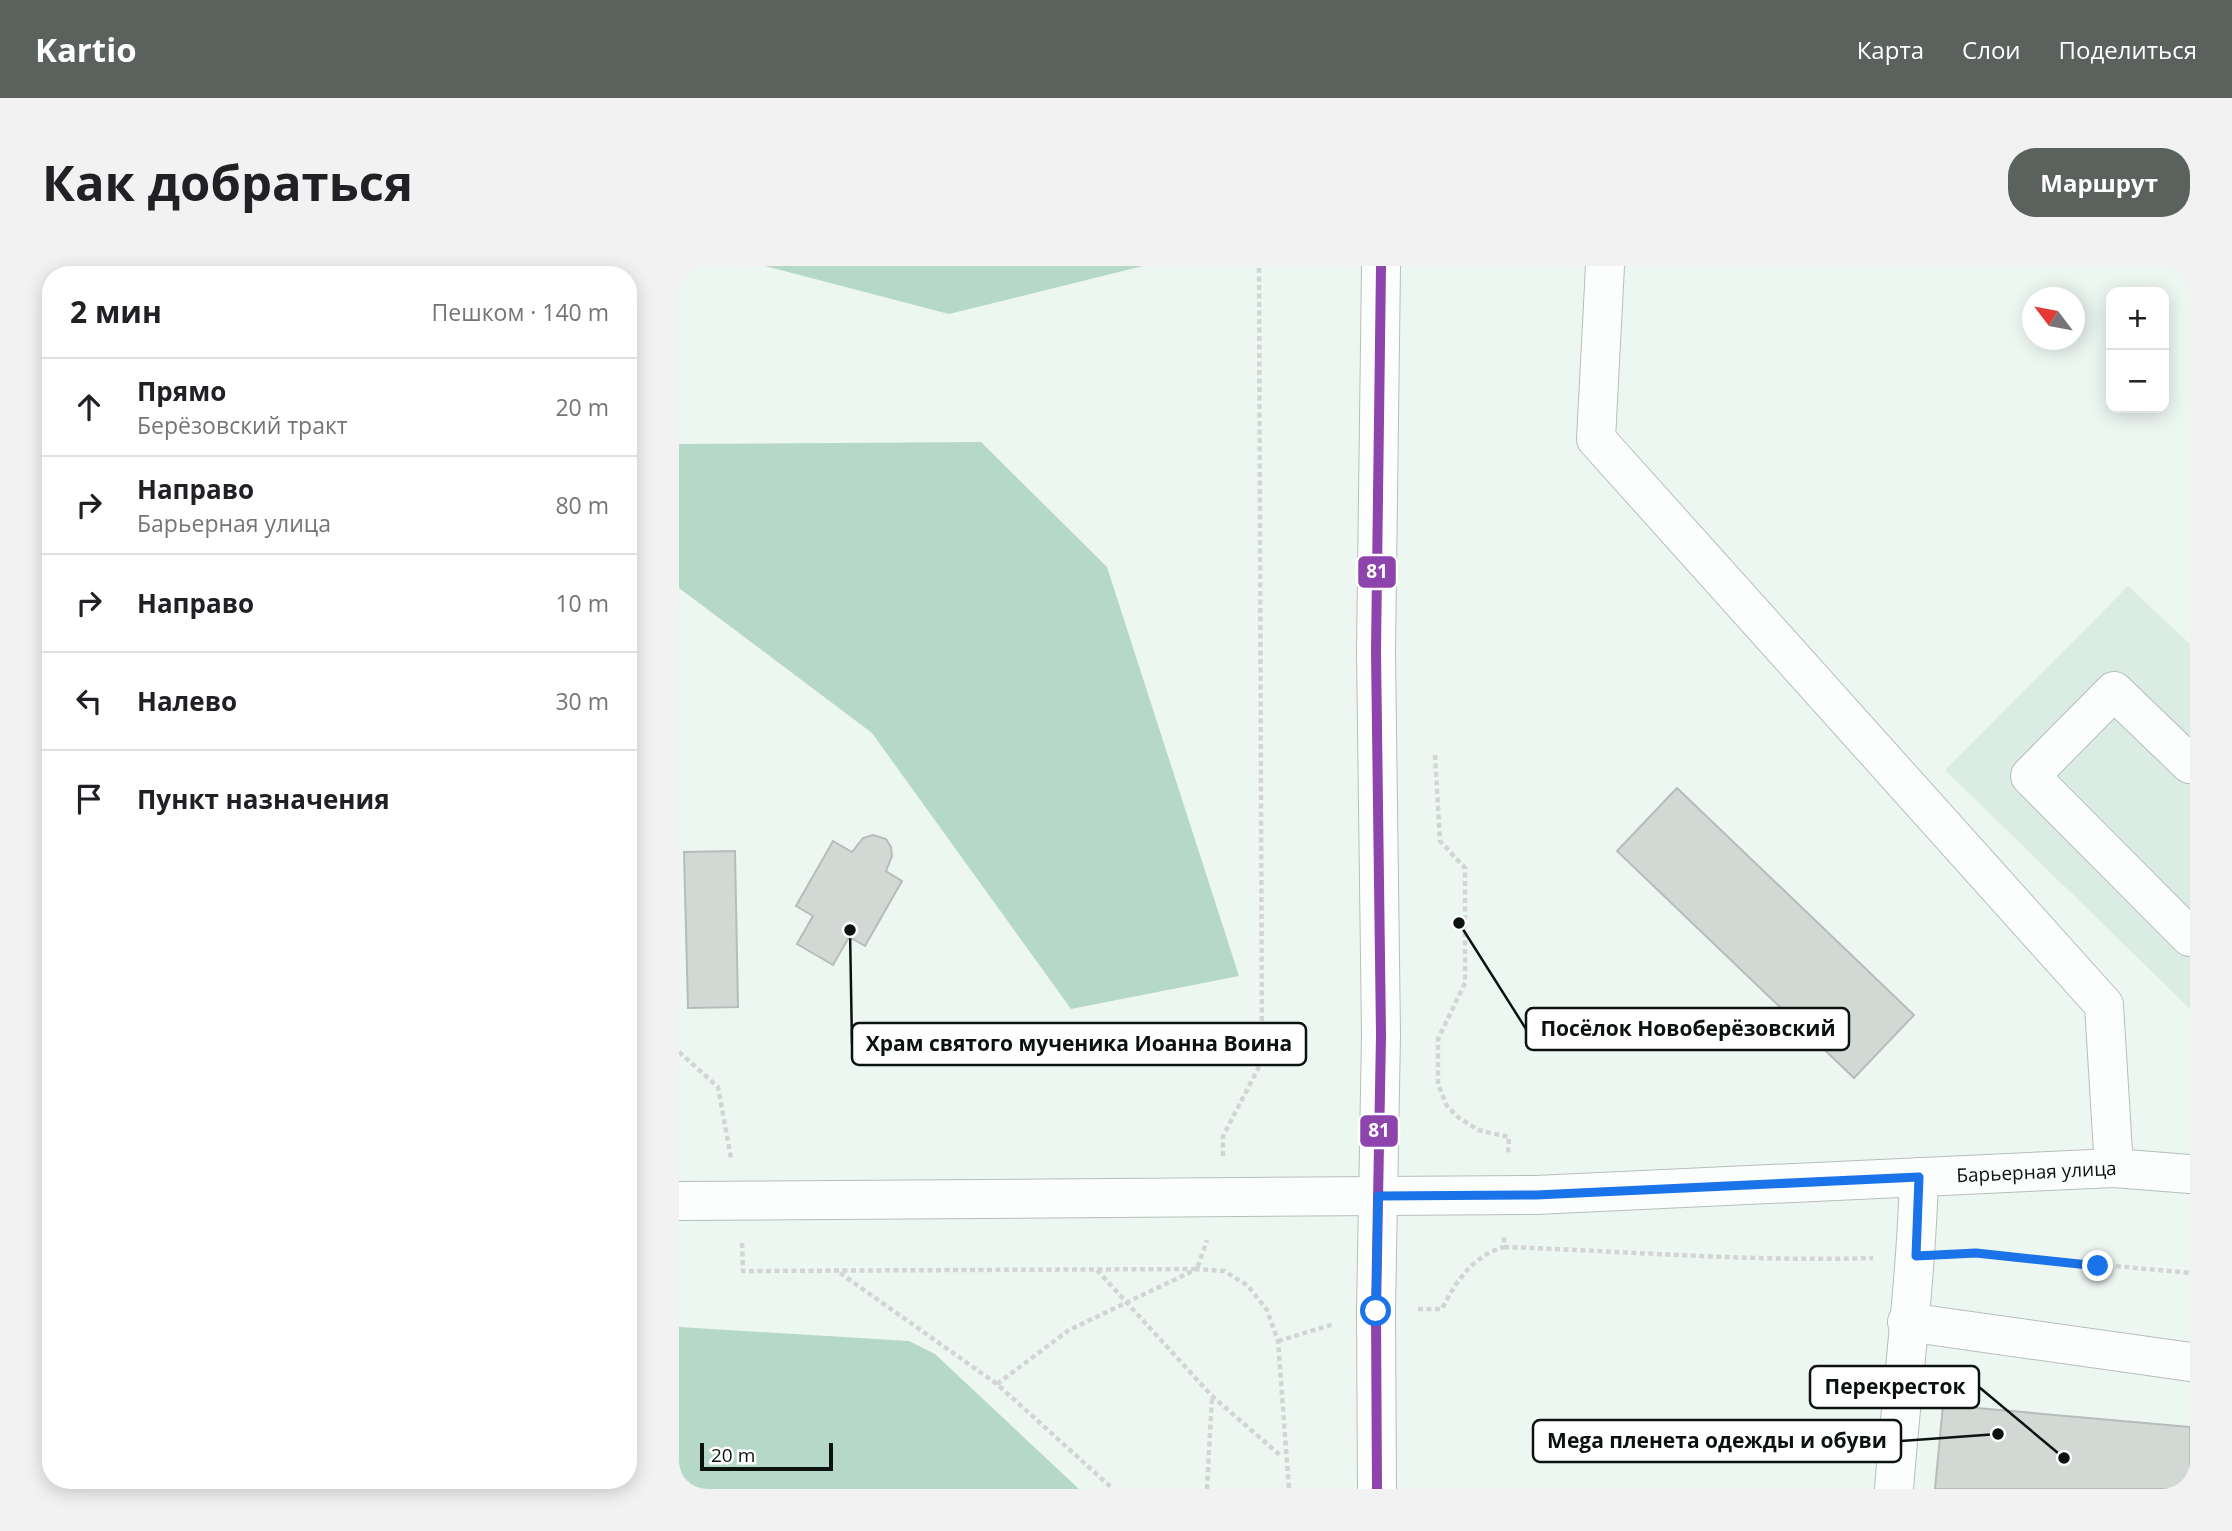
<!DOCTYPE html>
<html lang="ru">
<meta charset="utf-8">
<style>
body{margin:0;font-family:"Open Sans",sans-serif;background:#f2f2f2;color:#202124}
.controls{position:absolute;right:21px;top:21px;display:grid;overflow:hidden;border-radius:14px;box-shadow:0 4px 18px #0003}
.controls button{width:63px;height:63px;display:grid;place-items:center;padding:0;border:0;border-bottom:2px solid #e0e0e0;background:#fff;color:#202124;font:35px sans-serif}
.compass{position:absolute;left:1343px;top:21px;width:63px;height:63px;border-radius:50%;background:#fff;box-shadow:0 4px 18px #0003;rotate:302deg}
.scale{position:absolute;left:21px;bottom:18px;width:133px;box-sizing:border-box;padding-left:7px;border:4px solid #0c120f;border-top:0;font-size:19px;line-height:24px;white-space:nowrap;color:#0c120f;-webkit-text-stroke:5px #fff;paint-order:stroke}
.stop{position:absolute;width:21px;height:21px;margin:-16px;border:5px solid #1a73e8;border-radius:50%;background:#fff}
.stop.end{background:#1a73e8;border-color:#fff;box-shadow:0 2px 7px #0008}
.list{margin:0;padding:0;list-style:none}
h2{display:flex;justify-content:space-between;align-items:center;height:91px;margin:0;padding:0 28px;font-size:30px}
h2 small{font-size:23px;font-weight:400;color:#757577}
.list li{display:grid;grid-template-columns:46px 1fr auto;gap:21px;align-items:center;box-sizing:border-box;height:98px;padding:0 28px;border-top:2px solid #e0e0e0}
.list b{display:block;font-size:26px;white-space:nowrap}
.list p{margin:0;font-size:23px;white-space:nowrap;color:#757577}
.list em{font-size:23px;font-style:normal;color:#757577}
.icon{flex:none;width:38px;height:38px;fill:none;stroke:currentColor;stroke-width:2;stroke-linecap:round;stroke-linejoin:round}
.map{position:relative;flex:none;width:1511px;height:1223px;overflow:hidden;border-radius:28px}
header{display:flex;align-items:center;gap:42px;box-sizing:border-box;height:98px;padding:0 35px;background:#5b625e;color:#fff}
header strong{font-size:33px}
nav{display:flex;gap:38px;margin-inline-start:auto;font-size:24px}
.intro{display:flex;align-items:center;justify-content:space-between;box-sizing:border-box;height:168px;padding:0 42px}
h1{margin:0;font-size:49px}
.button{padding:18px 32px;border-radius:28px;background:#5b625e;color:#fff;font-size:24px;font-weight:700}
main{display:flex;gap:42px;padding:0 42px}
aside{flex:1;background:#fff;border-radius:28px;box-shadow:0 4px 18px #0003}
.map>svg:first-child{display:block}
</style>
<header>
<strong>Kartio</strong>
<nav><a>Карта</a><a>Слои</a><a>Поделиться</a></nav>
</header>
<div class="intro"><h1>Как добраться</h1><a class="button">Маршрут</a></div>
<main>
<aside>
<h2>2 мин<small>Пешком · 140 m</small></h2>
<ul class="list">
<li><svg class="icon" aria-label="ahead" viewBox="0 0 24 24"><path d="M12 20V5M6 11l6-6 6 6"/></svg><div><b>Прямо</b><p>Берёзовский тракт</p></div><em>20 m</em></li>
<li><svg class="icon" aria-label="right" viewBox="0 0 24 24"><path d="M7 20v-9h11M14 6l5 5-5 5"/></svg><div><b>Направо</b><p>Барьерная улица</p></div><em>80 m</em></li>
<li><svg class="icon" aria-label="right" viewBox="0 0 24 24"><path d="M7 20v-9h11M14 6l5 5-5 5"/></svg><div><b>Направо</b></div><em>10 m</em></li>
<li><svg class="icon" aria-label="left" viewBox="0 0 24 24"><path d="M17 20v-9H6M10 6l-5 5 5 5"/></svg><div><b>Налево</b></div><em>30 m</em></li>
<li><svg class="icon" aria-label="arrive" viewBox="0 0 24 24"><path d="M6 21V4h12l-3 4 3 4H6"/></svg><div><b>Пункт назначения</b></div></li>
</ul>
</aside>
<div class="map">
<svg width="1511" height="1223" viewBox="0 0 1511 1223">
<rect width="100%" height="100%" fill="#edf7f2"/>
<path fill="#daece3" d="M1449,320L1511,378V743L1266,504Z"/>
<path fill="#b6d8c9" d="M86,0H464L270,48Z
M302,176L428,301L560,710L392,743L193,467L0,322V178Z
M0,1061L230,1075L256,1088L400,1223H0Z"/>
<path fill="#d2d9d5" stroke="#b5bcb9" stroke-width="2" d="M998,522L1235,749L1175,812L938,585Z
M194,569L207,573L212,581L213,590L207,605L223,615L186,680L170,671L154,699L118,678L134,650L117,640L154,575L173,586L184,572Z
M56,585L59,741L9,742L5,586Z
M1264,1139L1511,1161V1223H1256Z"/>
<g fill="none" stroke-linecap="round" stroke-linejoin="round">
<defs>
<g id="minor">
<path d="M926,0L917,173L1425,739L1435,902"/>
<path d="M1511,498L1435,425L1351,510L1511,671"/>
<path id="s1" d="M0,935L857,929L1435,902L1511,908"/>
<path d="M1228,1056L1511,1096"/>
<path d="M1215,1223C1223,1119 1237,1015 1240,911"/>
</g>
<path id="major" d="M698,1223L697,1045L702,769L697,385L702,0"/>
</defs>
<use href="#minor" stroke="#b7beba" stroke-width="40"/>
<use href="#major" stroke="#b7beba" stroke-width="40"/>
<path stroke="#d2d5d3" stroke-width="4.5" stroke-dasharray="5 3.5" stroke-linecap="butt" d="M756,489L761,575L786,602V717L759,773V818L768,840L779,851L799,864L830,871L829,889
M0,786L39,821L52,892
M544,890V870L583,795L580,0
M63,977L64,1005L518,1003L528,974
M825,981C948,985 1071,996 1194,992
M1276,988L1297,987L1511,1007
M418,1004L533,1130L602,1190
M161,1007L318,1118L434,1223
M739,1043H763C776,1016 795,989 825,981V971
M599,1075L655,1058
M318,1118L390,1064L518,1003L545,1005L568,1019L588,1044L599,1075L610,1223
M528,1223L533,1131"/>
<use href="#minor" stroke="#fcfefd" stroke-width="38"/>
<use href="#major" stroke="#fcfefd" stroke-width="38"/>
<defs>
<path id="bus-1" d="M698,1223L697,1045L702,769L697,385L702,0"/>
</defs>
<use href="#bus-1" stroke="#fff" stroke-width="16"/>
<use href="#bus-1" stroke="#8e44ad" stroke-width="10"/>
</g>
<g fill="none" stroke-linecap="round" stroke-linejoin="round">
<path stroke="#1a73e8" stroke-width="9" d="M697,1045L699,930L857,929L1240,911L1237,990L1297,987L1419,1000"/>
</g>
<g text-anchor="middle" dominant-baseline="central" stroke-width="5" stroke-linejoin="round" paint-order="stroke">
<g font-size="19" fill="#0c120f" stroke="#fff">
<text stroke="none"><textPath href="#s1" startOffset="1358">Барьерная улица</textPath></text>
</g>
</g>
<path fill="none" stroke="#0c120f" stroke-width="2.5" d="M780 657L847 763M171 664L173 778M1385 1192L1300 1121M1319 1168L1222 1175"/>
<g fill="#0c120f" stroke="#fff" stroke-width="2.5">
<circle cx="780" cy="657" r="7"/>
<circle cx="171" cy="664" r="7"/>
<circle cx="1385" cy="1192" r="7"/>
<circle cx="1319" cy="1168" r="7"/>
</g>
<g fill="#fff" stroke="#0c120f" stroke-width="2.5">
<rect x="847" y="742" width="323" height="42" rx="7"/>
<rect x="173" y="757" width="454" height="42" rx="7"/>
<rect x="1131" y="1100" width="169" height="42" rx="7"/>
<rect x="854" y="1154" width="368" height="42" rx="7"/>
</g>
<g font-size="21" text-anchor="middle" font-weight="bold" fill="#0c120f">
<text x="1009" y="770">Посёлок Новоберёзовский</text>
<text x="400" y="785">Храм святого мученика Иоанна Воина</text>
<text x="1216" y="1128">Перекресток</text>
<text x="1038" y="1182">Mega пленета одежды и обуви</text>
</g>
<g stroke="#fff" stroke-width="2.5">
<rect x="678" y="289" width="40" height="34" rx="7" fill="#8e44ad"/>
<rect x="680" y="848" width="40" height="34" rx="7" fill="#8e44ad"/>
</g>
<g font-size="19" text-anchor="middle" font-weight="bold" fill="#fff">
<text x="698" y="312">81</text>
<text x="700" y="871">81</text>
</g>
</svg>
<div class="controls">
<button>+</button>
<button>−</button>
</div>
<svg class="compass" viewBox="-18 -18 36 36"><path d="M0-13l5 13h-10z" fill="#e53935"/><path d="M0 13l5-13h-10z" fill="#757577"/></svg>
<div class="scale">20 m</div>
<div class="stop" style="left:697px;top:1045px"></div>
<div class="stop end" style="left:1419px;top:1000px"></div>
</div>
</main>
